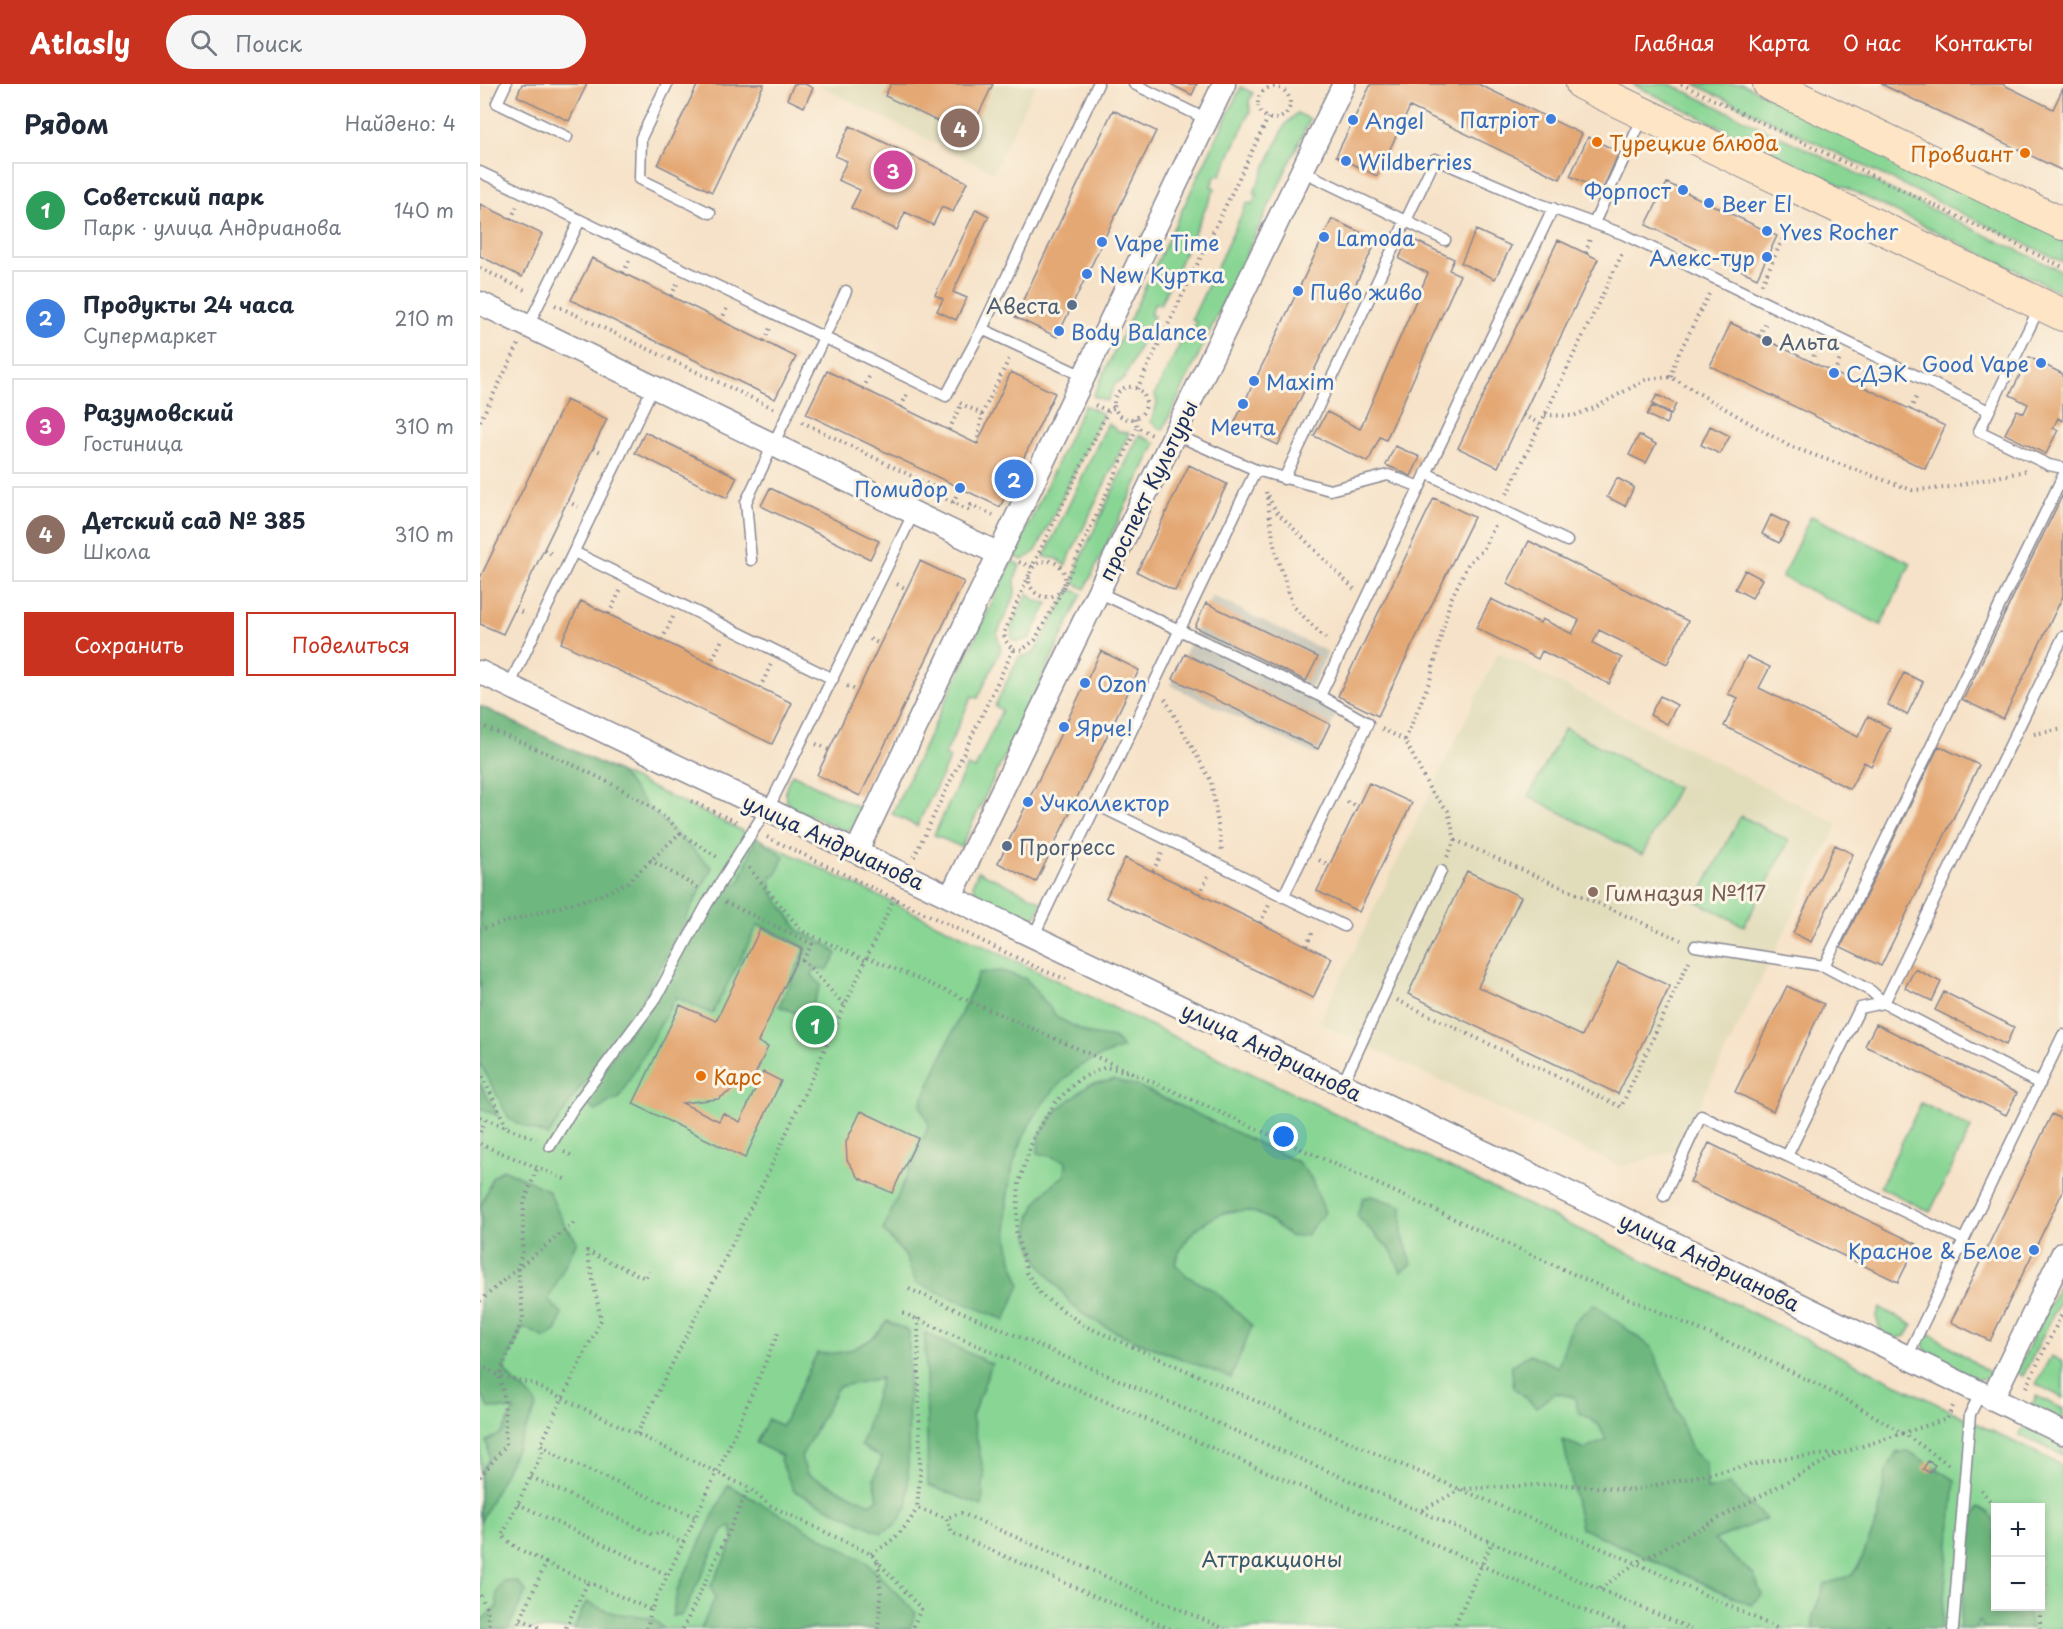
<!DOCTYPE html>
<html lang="ru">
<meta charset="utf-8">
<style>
body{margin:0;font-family:"Playpen Sans",sans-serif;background:#f6f6f7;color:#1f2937}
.controls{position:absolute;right:18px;bottom:18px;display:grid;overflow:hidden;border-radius:0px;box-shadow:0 3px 9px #0003}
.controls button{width:54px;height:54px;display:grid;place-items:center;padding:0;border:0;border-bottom:2px solid #e0e1e3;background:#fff;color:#1f2937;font:30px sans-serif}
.you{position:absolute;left:804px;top:1053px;width:21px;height:21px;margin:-15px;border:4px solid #fff;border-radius:50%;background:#1a73e8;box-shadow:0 0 0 9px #1a73e833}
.badge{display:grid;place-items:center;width:39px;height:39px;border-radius:50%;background:#c8321e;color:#fff;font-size:20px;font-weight:700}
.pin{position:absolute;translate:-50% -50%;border:3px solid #fff;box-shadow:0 2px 6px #0006}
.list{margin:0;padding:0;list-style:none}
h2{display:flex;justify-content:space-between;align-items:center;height:78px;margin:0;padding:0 24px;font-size:26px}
h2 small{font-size:20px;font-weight:400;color:#747a83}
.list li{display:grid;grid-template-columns:39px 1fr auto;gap:18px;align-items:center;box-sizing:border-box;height:96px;margin:0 12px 12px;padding:0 12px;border:2px solid #e0e1e3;border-radius:0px}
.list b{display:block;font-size:22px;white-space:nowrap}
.list p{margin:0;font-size:20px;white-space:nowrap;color:#747a83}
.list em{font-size:20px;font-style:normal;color:#747a83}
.actions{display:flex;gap:12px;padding:18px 24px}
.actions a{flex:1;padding:14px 0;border:2px solid #c8321e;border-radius:0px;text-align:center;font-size:21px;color:#c8321e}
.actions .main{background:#c8321e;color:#fff}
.icon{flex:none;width:33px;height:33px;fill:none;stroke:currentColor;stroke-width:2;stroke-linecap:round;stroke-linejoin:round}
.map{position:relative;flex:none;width:1583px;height:1545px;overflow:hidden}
header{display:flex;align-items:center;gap:36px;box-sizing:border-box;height:84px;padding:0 30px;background:#c8321e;color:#fff}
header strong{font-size:28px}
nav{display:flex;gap:33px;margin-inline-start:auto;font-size:21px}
.search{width:420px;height:54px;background:#f6f6f7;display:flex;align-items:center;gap:15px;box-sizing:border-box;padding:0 21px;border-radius:33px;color:#747a83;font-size:22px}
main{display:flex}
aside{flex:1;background:#fff}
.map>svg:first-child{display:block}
</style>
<header>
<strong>Atlasly</strong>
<div class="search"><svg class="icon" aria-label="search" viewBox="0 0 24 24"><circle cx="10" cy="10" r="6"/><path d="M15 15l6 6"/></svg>Поиск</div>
<nav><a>Главная</a><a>Карта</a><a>О нас</a><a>Контакты</a></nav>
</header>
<main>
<aside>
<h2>Рядом<small>Найдено: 4</small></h2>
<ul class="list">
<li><span class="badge" style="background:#2e9e5b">1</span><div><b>Советский парк</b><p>Парк · улица Андрианова</p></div><em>140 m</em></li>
<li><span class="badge" style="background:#3f7fe0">2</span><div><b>Продукты 24 часа</b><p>Супермаркет</p></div><em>210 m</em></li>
<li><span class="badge" style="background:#d1479c">3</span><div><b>Разумовский</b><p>Гостиница</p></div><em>310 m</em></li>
<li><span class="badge" style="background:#8d6e63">4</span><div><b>Детский сад № 385</b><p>Школа</p></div><em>310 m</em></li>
</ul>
<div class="actions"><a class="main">Сохранить</a><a>Поделиться</a></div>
</aside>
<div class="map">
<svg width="1583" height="1545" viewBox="0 0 1583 1545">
<rect width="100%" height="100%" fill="#fcf5e5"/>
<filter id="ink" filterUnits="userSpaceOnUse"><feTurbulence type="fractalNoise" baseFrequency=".0167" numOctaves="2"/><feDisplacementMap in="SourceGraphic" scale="12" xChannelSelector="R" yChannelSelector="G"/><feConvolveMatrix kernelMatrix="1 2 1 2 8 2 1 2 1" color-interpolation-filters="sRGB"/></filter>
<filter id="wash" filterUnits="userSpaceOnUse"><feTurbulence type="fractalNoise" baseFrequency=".008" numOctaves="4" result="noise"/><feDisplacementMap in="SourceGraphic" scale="24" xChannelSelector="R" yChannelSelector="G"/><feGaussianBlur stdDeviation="1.35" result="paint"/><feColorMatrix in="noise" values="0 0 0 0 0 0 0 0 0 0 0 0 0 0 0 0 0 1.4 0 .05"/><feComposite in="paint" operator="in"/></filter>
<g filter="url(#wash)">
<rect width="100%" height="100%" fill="#f6e2c8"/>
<path fill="#e1dcba" d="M336,0H556L513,88Z
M1018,568L1358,740L1197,1066L1141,1083L839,939Z"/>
<path fill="#c5c5b8" d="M732,512L848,568L827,612L858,627L837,671L690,601Z"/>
<path fill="#89d694" stroke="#528279" stroke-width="1.5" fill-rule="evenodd" d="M1152,0H1190L1583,188V209Z
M1214,0H1263L1583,154V178Z
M761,3L773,9L769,17L770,27L740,92L736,91L731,102L735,104L680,221L675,219L670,230L674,232L644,295L635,300L627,317L613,312Z
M817,29L830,35L683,346L671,338L677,320L675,310L706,248L711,249L716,238L712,235L767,119L772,120L777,110L774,108L805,41Z
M604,321L623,330L556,467L543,476L534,472Z
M628,339L638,347L649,349L585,482L578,475L564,473Z
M659,351L676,359L605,505L594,499L599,478Z
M1331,432L1431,479L1401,541L1302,493Z
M532,477L540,481L535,495V510L517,550L521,565L498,614L492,612L465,671L470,674L437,742L412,730Z
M591,505L602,510L481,763L454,751L487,682L495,685L522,626L515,622L539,573L553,570Z
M548,509L556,517L568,519L549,555L537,558L532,555L531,543Z
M0,622L1224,1205L1583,1382V1545H0ZM1516,1424H1560V1522H1516Z
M1085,644L1197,704L1162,771L1049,712Z
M312,690L384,726L376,742L364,747L311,723C301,712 306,702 312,690Z
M1261,732L1309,757L1264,842L1216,817Z
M498,787L563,818L555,834L549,835L496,810L493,800Z
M1441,1019L1491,1044L1450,1128L1400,1103Z
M1583,1192V1211L1543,1292L1536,1289Z
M1400,1224L1433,1241L1426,1252L1416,1254L1401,1248L1396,1233Z
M1445,1246L1512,1290C1511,1290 1505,1295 1504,1295C1494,1298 1450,1274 1445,1265C1441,1259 1444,1253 1445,1246Z
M1571,1272L1583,1278V1314L1556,1300Z
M1556,1312L1583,1325V1336L1552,1321Z
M1544,1342L1583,1360V1371L1539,1351Z"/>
<path fill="#6eb77e" stroke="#44736e" stroke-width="1.5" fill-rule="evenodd" d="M0,622L140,689L168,723L232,784L145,950L98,1006L68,1052L30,1036L0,979Z
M276,753L304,772L296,791H292L291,806L319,847L347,861L357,870L347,886L335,884L332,891L341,901L331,924L318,930L299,922L326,864L278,841L232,930L196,913L138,1016L131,1017L116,1027L103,1018L237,814L248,804L259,799Z
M521,887L546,895L578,934L609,950L634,954L643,964C628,970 609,975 596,985C533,1035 509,1125 540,1200L525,1236L436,1199L426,1173L403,1146L449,1041L440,1021L499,889Z
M634,996L658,1002L818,1078L831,1094L845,1128L826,1151L811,1153C800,1144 786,1131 772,1128C737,1121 704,1148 695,1180L707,1192L735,1207L772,1242L751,1294C703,1274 643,1256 600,1228C592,1222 585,1212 579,1204C540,1162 535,1126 585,1091L586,1077L558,1069L559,1052L576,1027L610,1000Z
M0,999L18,1032L0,1024Z
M23,1085L68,1106L83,1138L97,1157L68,1216L82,1229L77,1246L65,1254L43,1243L24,1285C34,1304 47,1301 57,1322L0,1439V1389L9,1374L7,1357L22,1349L34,1326L9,1324L0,1309L1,1122L12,1094Z
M892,1112L922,1122V1150L932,1180L921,1188L912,1168L877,1132L883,1114Z
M1114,1220L1172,1264L1213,1368L1226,1379L1227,1406L1249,1400L1286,1435L1234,1456L1274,1491L1282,1511L1271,1521L1101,1444L1083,1356L1105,1365L1126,1356L1119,1341L1099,1328L1094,1313L1075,1309L1056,1323L1034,1304L1031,1282L1050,1270L1078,1283L1092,1240Z
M407,1237L429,1247L428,1420L417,1440L401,1449L314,1407L300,1376L302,1372L276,1359L288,1335L302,1342L337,1269C364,1272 393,1261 407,1237ZM401,1294L381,1362L402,1374L394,1394L398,1415L390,1420L327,1390L321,1373L358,1303Z
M445,1249L512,1280L492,1332L504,1389L502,1422L448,1401Z
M1428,1367L1475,1396L1461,1545H1412V1542L1408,1545H1334L1333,1531L1345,1500L1372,1491L1381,1477L1398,1434L1406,1388L1416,1369Z
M248,1401L386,1478L436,1529L429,1545H221L235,1514L231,1502L254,1456L251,1442L243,1446L203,1530L192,1532L198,1504Z
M1499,1423L1508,1428L1515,1438L1516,1522L1548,1523L1550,1545H1504L1500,1537L1495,1545H1479L1494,1434Z
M37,1497L46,1507L28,1545H0V1537L17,1523V1509L23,1498Z
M106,1518C116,1522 129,1529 139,1530C158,1533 170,1529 184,1545H94Z"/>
<g id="blocks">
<path fill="#e4a875" d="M42,0H107L89,37L37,12Z
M218,0H284L232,108L178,81Z
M314,0H325L333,4L324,23L307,15Z
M411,0H513L488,52L405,12Z
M690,0H717L712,11Z
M891,0H998L1102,50L1080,95L930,23L897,92L856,72Z
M1401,0H1522L1573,25L1583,4V87Z
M633,26L676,47L577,253L535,233Z
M370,42L487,98L473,128L462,123L453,141L425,128L417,146L371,124L380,106L358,96L367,77L355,72Z
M1108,53L1139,68L1122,107L1090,92Z
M1187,99L1297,152L1277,194L1166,141Z
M0,120L62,150L42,193L0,172Z
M496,125L509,132L473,208L487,214L476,236L457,227L463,215L455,211Z
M852,135L897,156L798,361L754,340Z
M996,146L1031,162L1015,195L981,179Z
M928,153L974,175L969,186L980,191L906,356L900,353L888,378L834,352L847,328L880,345L948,189L919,175Z
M1078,156L1118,175L1018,383L978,364Z
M112,174L316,273L295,315L91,216Z
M1251,239L1465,342L1445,385L1230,282Z
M1549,273L1583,290V337L1578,334L1573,344L1578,346L1566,370L1525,350L1537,326L1544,329L1548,320L1530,311Z
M347,287L497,360L531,288L575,309L520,423L326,330Z
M1177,311L1196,320L1191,330L1172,320Z
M86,316L127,335L23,550L0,540V494Z
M1172,322L1190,331L1186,340L1167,331Z
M1230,342L1250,352L1240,370L1221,361Z
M165,348L257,393L247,414L155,369Z
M1159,351L1176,360L1166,379L1149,371Z
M915,362L940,373L931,392L906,381Z
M709,381L747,400L695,507L657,488Z
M1137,394L1154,403L1145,422L1127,413Z
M290,404L399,457L390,475L281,422Z
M1583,410V512L1523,635L1483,616Z
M954,414L994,433L898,632L858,612Z
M1291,431L1309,440L1299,459L1282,450Z
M1049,457L1208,537L1187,580L1119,546L1113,559L1142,574L1129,600L1062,567L1058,575L996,544L1011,515L1060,539L1062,535L1092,550L1099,536L1027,500Z
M440,477L484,498L380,712L337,691Z
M1265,486L1282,495L1272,514L1255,505Z
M101,517L312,619L292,660L81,559Z
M726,519L838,573L826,597L715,543Z
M621,567L659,586L556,798L518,779Z
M705,570L850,640L838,665L693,595Z
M1267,572L1290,583L1279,604L1378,653L1388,632L1410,644L1391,682L1384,678L1370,705L1244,642L1258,614L1248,610Z
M1424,589L1443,598L1427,631L1408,621Z
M1180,612L1197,621L1187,640L1170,631Z
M1459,662L1499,681L1401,882L1361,863Z
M889,699L932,719L879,828L837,807Z
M1355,761L1373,770L1331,858L1313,849Z
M645,774L852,874L833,914L626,814Z
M987,787L1041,813L998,903L1102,952L1138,878L1190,902L1138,1010L928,910Z
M280,845L322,865L278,958L288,963L273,995L265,992L251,1007L238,1015L202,1019L239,1037L243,1029L260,1038L283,988L301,997L265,1074L153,1020L200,921L236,937Z
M1435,885L1461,898L1452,917L1425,904Z
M1307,902L1344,920L1293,1027L1255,1008Z
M1464,908L1534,943L1526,961L1455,926Z
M1396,940L1537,1009L1526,1031L1385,962Z
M381,1027L438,1054L412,1109L379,1094L367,1076L366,1058Z
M1572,1030L1583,1036V1107L1510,1257L1471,1238Z
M1229,1059L1437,1160L1418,1198L1210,1098Z
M1448,1377L1455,1381L1450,1389L1443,1385Z"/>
</g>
</g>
<g filter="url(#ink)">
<use href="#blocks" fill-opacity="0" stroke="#888893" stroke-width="1.5"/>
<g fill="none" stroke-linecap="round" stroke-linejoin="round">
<defs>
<path id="lane" d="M26,0L17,19L87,53
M187,0L161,54L160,95L230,129
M654,0L728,36
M822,87L965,156
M0,88L466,312L502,245L618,0
M1114,139L1163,33
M48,242L100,136
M502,245L605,293
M1509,327L1499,347L1569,381L1583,384
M776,386L850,406L908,391L940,403
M946,389L1087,457
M804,395L955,75L1060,120L1143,150L1509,327L1560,222
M94,468L353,595
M271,476L266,418L366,207
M618,508L840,612L888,639L803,813
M29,602L173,303
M840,612L1073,124
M615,720L864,842
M554,851L776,386L694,350
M1215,862L1344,882L1391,907L1404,919L1560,1000
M1344,882L1583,392
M862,1001L961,787
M70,1062L94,1023L176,914L227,820L293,715L434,428
M1307,1072L1484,1156
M1184,1112L1221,1032L1307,1072L1380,924L1404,919L1583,553
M1427,1273L1583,951
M1473,1545L1490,1330L1500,1310"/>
<path id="street" d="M0,219L519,470
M0,588L1163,1144L1583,1349
M377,766L744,0
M471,812L864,0
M1512,1315L1583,1169"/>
<path id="secondary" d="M1102,0L1583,231
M1289,0L1583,140"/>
</defs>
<use href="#lane" stroke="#888893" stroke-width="13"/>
<use href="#street" stroke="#888893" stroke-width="25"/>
<use href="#secondary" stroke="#888893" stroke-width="34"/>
<path stroke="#888893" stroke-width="4" stroke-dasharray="1.5 4.5" stroke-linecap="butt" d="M1201,0L1583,183
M778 19a16 16 0 1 1 32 0a16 16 0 1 1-32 0Z
M31,135L37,122
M1106,169L1110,154
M0,184L47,207
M143,189L149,177
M1282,200L1309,141
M191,212L197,200
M75,221L293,324
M241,237L247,224
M1279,252L1287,237
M284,257L290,244
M1331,278L1338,262
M1354,289L1361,273
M1191,293L1195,277L1229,210
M1378,300L1385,285
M634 319a16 16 0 1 1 32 0a16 16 0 1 1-32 0Z
M383,305L389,293
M657,305L788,34
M480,319L502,330L529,275
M615,321L628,327
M421,323L427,310
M1430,326L1438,310
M1043,331L1060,340
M1065,331L1093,332L1114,324L1167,295L1191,293L1309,362L1432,406L1465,404L1545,387
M655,334L657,343L672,351
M0,337L39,260
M322,338L458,405L456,410L489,426L491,421L513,431
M469,346L480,323
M497,360L502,330
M113,364L123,369
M786,408L795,466L813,522L848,557
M1027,410L1143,168
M788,412L795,426L874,505
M87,417L98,423
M473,419L480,404
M64,466L74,471
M549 495a18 18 0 1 1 36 0a18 18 0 1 1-36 0Z
M539,478L552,483L628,327L635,323
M549,491L524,549L525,556L533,566H542L555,556L580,510L657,343
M417,500L427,505
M35,525L46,530
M129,530L140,507
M390,555L400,560
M182,556L193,533
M230,580L242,556
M367,602L378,607
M280,604L291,580
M685,615L731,697L742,766
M0,641C45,660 177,712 200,749L148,798L119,812L0,845
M902,645L925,656L950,706L968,727L975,756L967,773
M1554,650L1583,645
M925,656L950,596L970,517L989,478L1003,466L1016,439
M336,660L349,666
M211,717L259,739
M867,718L878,723
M200,749L237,773
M287,753L562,886L586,895
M975,756L1201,856
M434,773L533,566
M170,776L220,805
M839,776L850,781
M269,784L322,847L385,876
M673,787L682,769
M720,810L728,792
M245,818L332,860L323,876L365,922
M780,839L789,821
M826,861L834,846
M387,873C619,972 849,1077 1078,1183C1210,1244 1351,1294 1469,1381
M917,916L1141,1023L1209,877
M0,987L26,1042
M653,989L626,983L599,995L575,1019L554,1052L539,1099L536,1147L547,1189L561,1211L605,1242L906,1374L1156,1479L1299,1545
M0,1033L56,1055
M0,1048L5,1035
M0,1060L87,1096
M84,1068L95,1073
M429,1205L1211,1545
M0,1217L38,1184L42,1168L44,1119L57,1084
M423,1229L1147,1545
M438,1234L440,1391L437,1424L466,1434
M0,1281L19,1292L51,1299L269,1404L289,1421L391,1470L441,1525L432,1545
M1546,1303L1583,1228
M75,1329L121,1236L107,1167L165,1194L169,1187
M157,1350L289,1087L415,812
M61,1361L85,1376L215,1433
M0,1393L26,1361L24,1310L19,1292L43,1234L38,1184L95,1138
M51,1393L174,1451L180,1448L203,1459
M1501,1406L1516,1424
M38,1420L188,1491
M942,1426L982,1405L1076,1400L1152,1406L1304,1374L1361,1369L1467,1335L1473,1322
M391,1470C412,1458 426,1446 437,1424
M398,1478L401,1513L398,1545
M66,1479L37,1464L22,1452L62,1369L61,1360L73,1335
M108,1498L171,1526L248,1365L298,1249
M1120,1505L1156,1479L1360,1369
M0,1511L7,1525L9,1545
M41,1535L62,1545
M36,1545L66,1479L108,1498L85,1545
M167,1545L171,1526
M203,1545L269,1404
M690,1545L472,1449L466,1434L481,1429L745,1545
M973,1545L1012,1458
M1560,1545V1522"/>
<use href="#lane" stroke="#fff" stroke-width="10"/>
<use href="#street" stroke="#fff" stroke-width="22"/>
<use href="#secondary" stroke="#fde5c5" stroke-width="32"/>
</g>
</g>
<g fill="#3f7fe0" stroke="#fcf5e5" stroke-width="2">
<circle cx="1071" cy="35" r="6"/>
<circle cx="873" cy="36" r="6"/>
<circle cx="866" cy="77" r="6"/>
<circle cx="1203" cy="106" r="6"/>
<circle cx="1229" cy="119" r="6"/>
<circle cx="1287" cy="147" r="6"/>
<circle cx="844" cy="153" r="6"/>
<circle cx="622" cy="158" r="6"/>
<circle cx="1287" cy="173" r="6"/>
<circle cx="607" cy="190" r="6"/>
<circle cx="818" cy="207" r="6"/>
<circle cx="579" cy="247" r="6"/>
<circle cx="1561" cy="279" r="6"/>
<circle cx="1354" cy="289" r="6"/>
<circle cx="774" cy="297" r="6"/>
<circle cx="763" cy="320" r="6"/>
<circle cx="480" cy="404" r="6"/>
<circle cx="605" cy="599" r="6"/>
<circle cx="584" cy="643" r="6"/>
<circle cx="548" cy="718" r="6"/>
<circle cx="1554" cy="1166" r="6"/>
</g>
<g fill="#e8710a" stroke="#fcf5e5" stroke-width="2">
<circle cx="1117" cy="58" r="6"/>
<circle cx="1545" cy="69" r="6"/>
<circle cx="221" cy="992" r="6"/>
</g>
<g fill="#5c6f8a" stroke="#fcf5e5" stroke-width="2">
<circle cx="592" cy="221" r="6"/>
<circle cx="1287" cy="257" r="6"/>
<circle cx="527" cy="762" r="6"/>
</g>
<circle fill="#8d6e63" stroke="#fcf5e5" stroke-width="2" cx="1113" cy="808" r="6"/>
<g text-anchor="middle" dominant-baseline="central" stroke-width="6" stroke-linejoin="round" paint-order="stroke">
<g font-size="21" fill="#366cbe" stroke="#fcf5e5" text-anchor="start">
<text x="1059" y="35" text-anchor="end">Патрiот</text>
<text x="885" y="36">Angel</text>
<text x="878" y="77">Wildberries</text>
<text x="1191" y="106" text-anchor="end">Форпост</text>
<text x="1241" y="119">Beer El</text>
<text x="1299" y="147">Yves Rocher</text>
<text x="856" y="153">Lamoda</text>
<text x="634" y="158">Vape Time</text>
<text x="1275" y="173" text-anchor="end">Алекс-тур</text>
<text x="619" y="190">New Куртка</text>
<text x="830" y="207">Пиво живо</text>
<text x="591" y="247">Body Balance</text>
<text x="1549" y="279" text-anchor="end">Good Vape</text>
<text x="1366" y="289">СДЭК</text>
<text x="786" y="297">Maxim</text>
<text x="763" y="342" text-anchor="middle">Мечта</text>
<text x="468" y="404" text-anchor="end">Помидор</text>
<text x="617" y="599">Ozon</text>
<text x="596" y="643">Ярче!</text>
<text x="560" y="718">Учколлектор</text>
<text x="1542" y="1166" text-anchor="end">Красное &amp; Белое</text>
</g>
<g font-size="21" fill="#c56008" stroke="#fcf5e5" text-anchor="start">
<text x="1129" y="58">Турецкие блюда</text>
<text x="1533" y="69" text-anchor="end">Провиант</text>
<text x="233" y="992">Карс</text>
</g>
<g font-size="21" fill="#4e5e75" stroke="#fcf5e5" text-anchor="start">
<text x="580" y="221" text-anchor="end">Авеста</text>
<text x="1299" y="257">Альта</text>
<text x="539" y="762">Прогресс</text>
</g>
<g font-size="21" fill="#1b2f5e" stroke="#fcf5e5">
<text transform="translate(667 406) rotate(-64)">проспект Культуры</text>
<text transform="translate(354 757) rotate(25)">улица Андрианова</text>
<text transform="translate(792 967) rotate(26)">улица Андрианова</text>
<text transform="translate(1230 1177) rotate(26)">улица Андрианова</text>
</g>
<g font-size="21" fill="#785e54" stroke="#fcf5e5" text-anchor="start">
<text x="1125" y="808">Гимназия №117</text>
</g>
<g font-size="21" fill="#36596c" stroke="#fcf5e5">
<text x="792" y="1474">Аттракционы</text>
</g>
</g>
</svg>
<div class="controls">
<button>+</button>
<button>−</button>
</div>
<div class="you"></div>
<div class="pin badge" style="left:335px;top:941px;background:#2e9e5b">1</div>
<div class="pin badge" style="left:534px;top:395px;background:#3f7fe0">2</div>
<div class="pin badge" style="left:413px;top:86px;background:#d1479c">3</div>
<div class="pin badge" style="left:480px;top:44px;background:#8d6e63">4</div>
</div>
</main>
